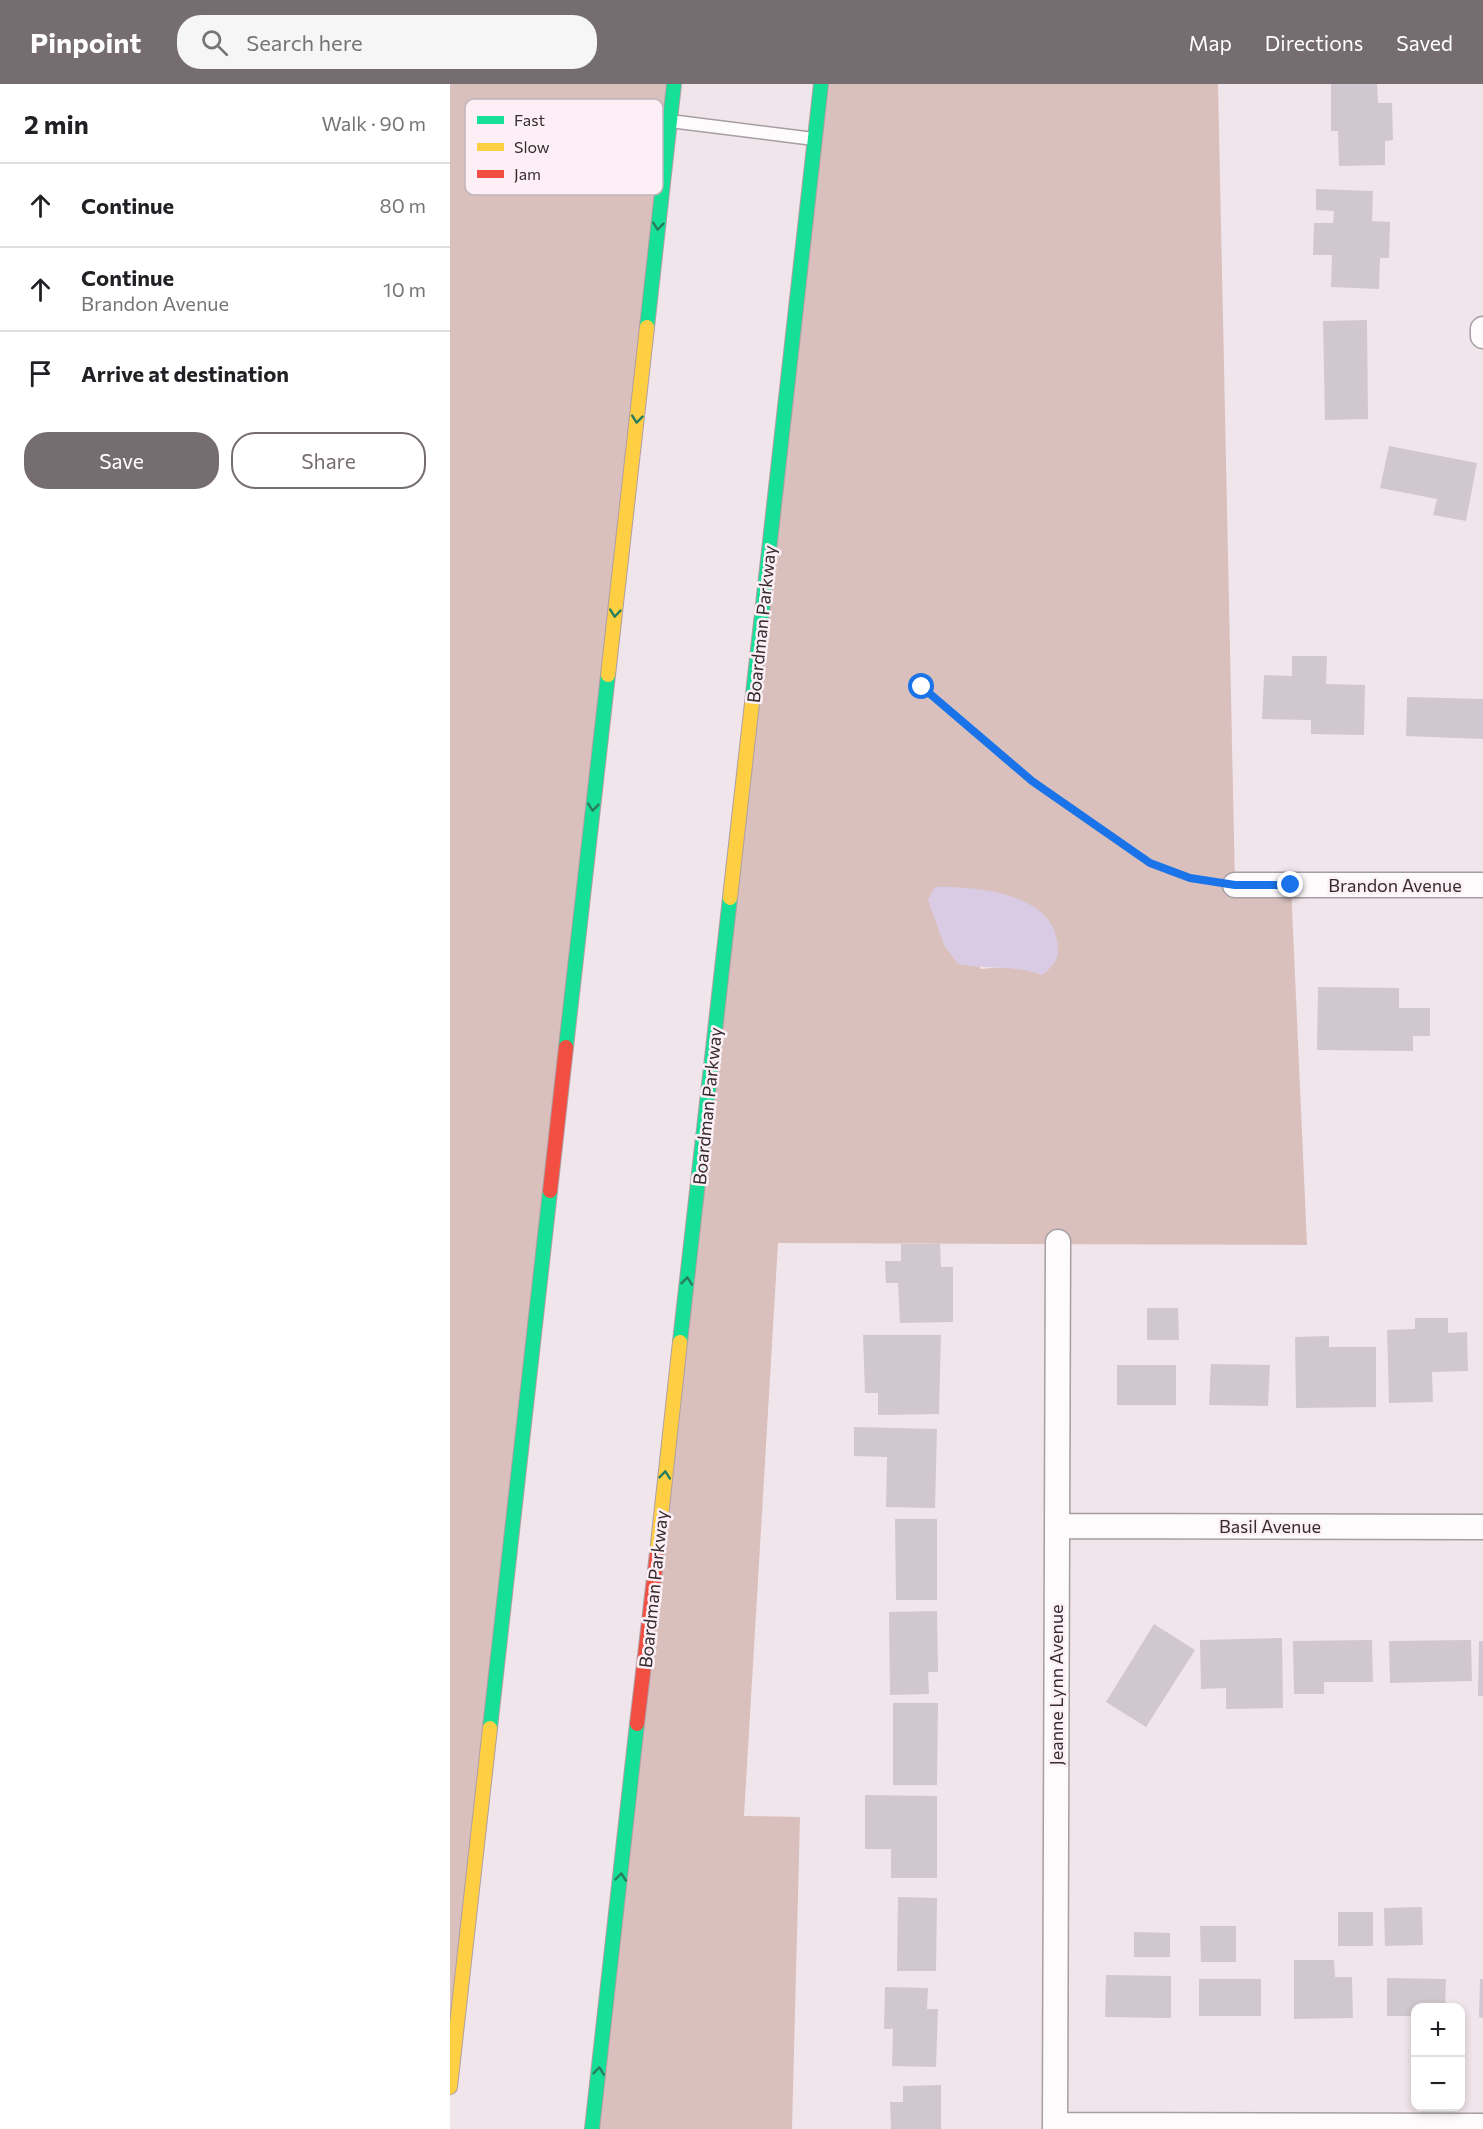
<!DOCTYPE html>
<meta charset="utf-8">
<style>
body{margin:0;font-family:Commissioner,sans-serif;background:#f6f6f6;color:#202124}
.controls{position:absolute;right:18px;bottom:18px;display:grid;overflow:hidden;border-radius:12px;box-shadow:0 3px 9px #0003}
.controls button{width:54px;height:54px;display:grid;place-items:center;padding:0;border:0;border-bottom:2px solid #e0e0e0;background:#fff;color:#202124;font:30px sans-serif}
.stop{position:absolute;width:18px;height:18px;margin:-14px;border:4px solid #1a73e8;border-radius:50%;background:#fff}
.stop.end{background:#1a73e8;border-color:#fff;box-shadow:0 2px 6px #0008}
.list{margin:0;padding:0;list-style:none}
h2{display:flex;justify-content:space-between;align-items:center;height:78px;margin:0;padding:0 24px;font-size:26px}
h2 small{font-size:20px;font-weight:400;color:#757577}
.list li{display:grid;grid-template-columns:39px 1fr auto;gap:18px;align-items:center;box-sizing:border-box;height:84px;padding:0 24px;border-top:2px solid #e0e0e0}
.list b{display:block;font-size:22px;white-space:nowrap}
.list p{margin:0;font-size:20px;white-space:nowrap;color:#757577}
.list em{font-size:20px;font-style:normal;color:#757577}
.actions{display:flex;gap:12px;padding:18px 24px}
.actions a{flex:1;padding:14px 0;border:2px solid #766d71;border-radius:24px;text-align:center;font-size:21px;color:#766d71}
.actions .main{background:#766d71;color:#fff}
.icon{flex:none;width:33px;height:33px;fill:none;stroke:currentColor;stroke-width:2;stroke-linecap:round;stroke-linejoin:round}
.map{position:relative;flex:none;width:1033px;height:2045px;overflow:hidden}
header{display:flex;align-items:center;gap:36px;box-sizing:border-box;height:84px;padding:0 30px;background:#766d71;color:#fff}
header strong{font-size:28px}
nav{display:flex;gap:33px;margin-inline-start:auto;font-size:21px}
.search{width:420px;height:54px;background:#f6f6f6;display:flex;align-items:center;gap:15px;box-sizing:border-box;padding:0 21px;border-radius:24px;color:#757577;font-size:22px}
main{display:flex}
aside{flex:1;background:#fff}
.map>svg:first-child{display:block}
</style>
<header>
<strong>Pinpoint</strong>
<div class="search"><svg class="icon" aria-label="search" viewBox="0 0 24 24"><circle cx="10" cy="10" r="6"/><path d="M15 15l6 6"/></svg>Search here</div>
<nav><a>Map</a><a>Directions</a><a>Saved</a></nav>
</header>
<main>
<aside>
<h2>2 min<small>Walk · 90 m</small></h2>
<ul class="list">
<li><svg class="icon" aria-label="ahead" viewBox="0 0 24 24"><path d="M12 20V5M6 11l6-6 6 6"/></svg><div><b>Continue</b></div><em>80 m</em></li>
<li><svg class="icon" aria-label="ahead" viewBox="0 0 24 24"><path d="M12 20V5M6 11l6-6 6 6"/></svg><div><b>Continue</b><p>Brandon Avenue</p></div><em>10 m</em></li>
<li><svg class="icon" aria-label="arrive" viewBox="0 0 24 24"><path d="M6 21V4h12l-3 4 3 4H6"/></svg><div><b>Arrive at destination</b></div></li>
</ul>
<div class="actions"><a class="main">Save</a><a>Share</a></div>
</aside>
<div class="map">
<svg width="1033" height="2045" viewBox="0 0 1033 2045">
<rect width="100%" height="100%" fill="#f0e5ea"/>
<path fill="#d9c0bd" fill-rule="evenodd" d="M0,0H224L0,2003Z
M371,0H768L785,801H841L857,1161L328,1159L294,1732L350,1733L342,2045H142ZM485,803L592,891C571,883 552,882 531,885Z"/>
<path fill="#d9cbe3" d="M485,803C524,802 599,808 607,856C610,874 606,880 592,891C564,880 537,886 508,880L494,861L478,816Z"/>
<path fill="#d1c7ce" d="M881,0H927L928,19H942L943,56L935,57V81L889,82L888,47H881Z
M866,105L923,107L922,137L940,138L939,174H930L929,205L881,203L882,171H863L864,139H883L884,127L866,126Z
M917,236L918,335L875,336L873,237Z
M939,362L1027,379L1016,437L983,431L987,415L930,404Z
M842,572H877L876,600L915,601L914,651L861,650V636L812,635L814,591L842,592Z
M957,613L1033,615V655L956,652Z
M868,903L949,904V924H980V952H963V967L867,966Z
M451,1160H490L491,1183H503V1238L450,1239L448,1199H436L435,1177H451Z
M697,1224H728L729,1256H697Z
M965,1234H998V1249L1017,1248L1018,1287L982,1288L983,1318L939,1319L937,1246L965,1245Z
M413,1251H491L489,1330L428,1331V1309H415Z
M879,1252V1263H926V1323L846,1324L845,1253Z
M761,1280L820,1281L818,1322L759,1321Z
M667,1281H726V1321H667Z
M404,1343L487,1345L485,1424L436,1423L437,1373L404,1372Z
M445,1435H487V1516H446Z
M487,1527L488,1588H478L479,1610L440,1611L439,1528Z
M704,1540L745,1566L696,1643L656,1618Z
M832,1554L833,1624L776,1625V1604L751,1605L750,1556Z
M922,1556L923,1598H874V1610H844L843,1557Z
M1021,1556L1022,1597L940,1599L939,1557Z
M1029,1557H1033V1612H1028Z
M443,1619H488L487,1701H443Z
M415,1711L487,1712V1794H441V1765H415Z
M448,1813L487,1814L486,1887H447Z
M972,1823L973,1861L935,1862L934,1824Z
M888,1828H923V1862H888Z
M750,1842H786V1878H751Z
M684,1848L720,1849V1873H684Z
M844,1876H884L885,1893H902L903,1934L844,1935Z
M656,1891L721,1892V1934L655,1933Z
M937,1894L996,1895L995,1924H966V1932H937Z
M749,1895H811V1932H749Z
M1030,1895H1033V1934L1029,1933Z
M435,1903L478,1904L477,1925H488L486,1983L442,1982L443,1945H434Z
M491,2001V2045H441L440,2018H453V2002Z"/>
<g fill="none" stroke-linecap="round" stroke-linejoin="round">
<defs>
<path id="lane" d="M220,37L364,55"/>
<path id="street" d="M1033,245V252
M785,801H1033
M607,1442L1033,1443
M605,2041L1033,2042
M605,2045L608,1158"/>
<path id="fast" d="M197,243L224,0
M302,619L371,0
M116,963L158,591
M230,1258L280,814
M40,1644L100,1107
M142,2045L187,1640"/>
<path id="slow" d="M158,591L197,243
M280,814L302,619
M207,1469L230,1258
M0,2003L40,1644"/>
<path id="jam" d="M100,1107L116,963
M187,1640L207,1469"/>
</defs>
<use href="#lane" stroke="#a69ea2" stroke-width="15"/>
<use href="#street" stroke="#a69ea2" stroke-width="27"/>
<use href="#fast" stroke="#b19ea3" stroke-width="16"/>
<use href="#slow" stroke="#b19ea3" stroke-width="16"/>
<use href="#jam" stroke="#b19ea3" stroke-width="16"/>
<path stroke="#d6d2d4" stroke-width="4" stroke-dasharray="4.5 4.5" stroke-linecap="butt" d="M472,603L583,697L658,751L700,779L740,794L758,797"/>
<use href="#lane" stroke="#fdfbfc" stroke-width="12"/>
<use href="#street" stroke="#fdfbfc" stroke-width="24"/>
<use href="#fast" stroke="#16e098" stroke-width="14"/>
<use href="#slow" stroke="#ffcf43" stroke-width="14"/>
<use href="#jam" stroke="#f24e42" stroke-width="14"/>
</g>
<defs><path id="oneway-chevron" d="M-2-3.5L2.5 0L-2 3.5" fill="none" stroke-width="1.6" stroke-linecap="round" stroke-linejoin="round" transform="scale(1.5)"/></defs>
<g stroke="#277d5f">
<use href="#oneway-chevron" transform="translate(208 142) rotate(96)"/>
<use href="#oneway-chevron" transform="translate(187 335) rotate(96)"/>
<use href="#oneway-chevron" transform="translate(165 529) rotate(96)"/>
<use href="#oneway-chevron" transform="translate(143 723) rotate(96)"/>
<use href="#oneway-chevron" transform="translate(237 1197) rotate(-84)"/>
<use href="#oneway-chevron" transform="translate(215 1391) rotate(-84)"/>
<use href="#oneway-chevron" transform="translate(171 1793) rotate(-84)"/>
<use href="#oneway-chevron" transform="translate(149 1987) rotate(-84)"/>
</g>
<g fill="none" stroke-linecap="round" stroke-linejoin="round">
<path stroke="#1a73e8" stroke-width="8" d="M472,603L582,697L700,779L740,794L785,801H841"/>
</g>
<g text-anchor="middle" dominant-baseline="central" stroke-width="5" stroke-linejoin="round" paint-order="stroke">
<g font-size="18" fill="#352c30" stroke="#fceff5">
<text transform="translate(311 540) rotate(-84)">Boardman Parkway</text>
<text x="945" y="801">Brandon Avenue</text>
<text transform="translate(257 1022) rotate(-84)">Boardman Parkway</text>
<text x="820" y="1442">Basil Avenue</text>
<text transform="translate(203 1505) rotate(-84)">Boardman Parkway</text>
<text transform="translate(606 1601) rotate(-90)">Jeanne Lynn Avenue</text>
</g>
</g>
<rect x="15" y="15" width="198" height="96" rx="9" fill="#fceff5" stroke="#c0b4ba" stroke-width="1.5"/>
<rect x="27" y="32" width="27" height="8" fill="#16e098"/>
<rect x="27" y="59" width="27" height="8" fill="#ffcf43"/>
<rect x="27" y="86" width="27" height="8" fill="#f24e42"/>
<g font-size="16" fill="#352c30">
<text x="64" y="42">Fast</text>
<text x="64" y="69">Slow</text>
<text x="64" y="96">Jam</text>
</g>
</svg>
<div class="controls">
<button>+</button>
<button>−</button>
</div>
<div class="stop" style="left:472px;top:603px"></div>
<div class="stop end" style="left:841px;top:801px"></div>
</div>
</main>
